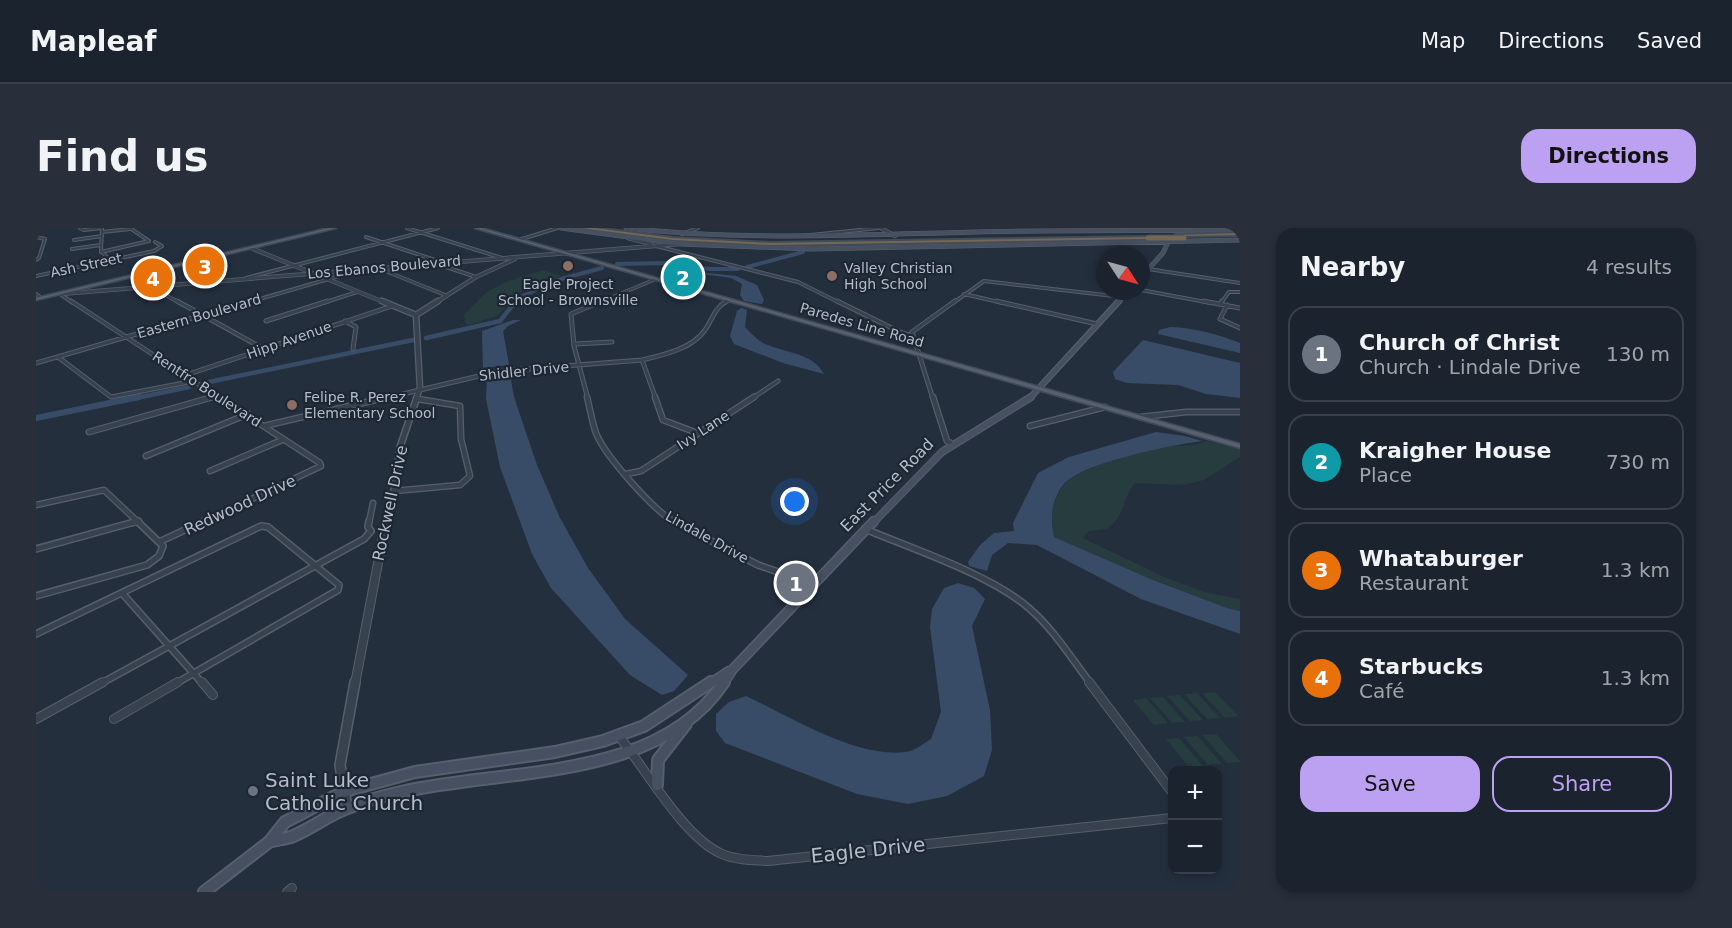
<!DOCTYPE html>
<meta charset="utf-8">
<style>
body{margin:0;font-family:"DejaVu Sans",sans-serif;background:#282f3a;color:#f1f3f6}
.controls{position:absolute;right:18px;bottom:18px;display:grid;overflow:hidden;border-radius:12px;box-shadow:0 3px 9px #0003}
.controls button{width:54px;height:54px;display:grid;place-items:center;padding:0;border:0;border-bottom:2px solid #39404a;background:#1b232e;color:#f1f3f6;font:30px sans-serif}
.compass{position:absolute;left:1060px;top:18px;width:54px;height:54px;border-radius:50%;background:#1b232e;box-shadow:0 3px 9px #0003;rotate:126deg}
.you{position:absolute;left:759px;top:274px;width:21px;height:21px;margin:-15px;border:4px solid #fff;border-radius:50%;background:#1a73e8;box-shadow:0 0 0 9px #1a73e833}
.badge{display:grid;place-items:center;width:39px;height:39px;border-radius:50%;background:#bca0f2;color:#fff;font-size:20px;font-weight:700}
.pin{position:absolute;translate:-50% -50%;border:3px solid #fff;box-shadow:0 2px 6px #0006}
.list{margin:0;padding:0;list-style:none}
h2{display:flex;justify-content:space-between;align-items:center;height:78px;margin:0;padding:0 24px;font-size:26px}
h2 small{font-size:20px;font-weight:400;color:#a0a4aa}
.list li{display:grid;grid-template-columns:39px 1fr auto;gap:18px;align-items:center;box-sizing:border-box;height:96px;margin:0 12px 12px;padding:0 12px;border:2px solid #39404a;border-radius:18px}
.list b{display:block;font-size:22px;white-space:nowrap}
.list p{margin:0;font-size:20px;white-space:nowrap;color:#a0a4aa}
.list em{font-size:20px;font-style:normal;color:#a0a4aa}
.actions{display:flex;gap:12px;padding:18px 24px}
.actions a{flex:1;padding:14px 0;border:2px solid #bca0f2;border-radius:18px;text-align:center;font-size:21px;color:#bca0f2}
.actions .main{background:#bca0f2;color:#111}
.map{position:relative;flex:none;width:1204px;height:664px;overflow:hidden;border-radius:18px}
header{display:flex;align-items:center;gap:36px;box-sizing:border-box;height:84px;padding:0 30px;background:#1b232e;border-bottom:2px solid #39404a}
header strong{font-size:28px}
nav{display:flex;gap:33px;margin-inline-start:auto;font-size:21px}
.intro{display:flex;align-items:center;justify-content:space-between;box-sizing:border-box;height:144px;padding:0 36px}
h1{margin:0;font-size:42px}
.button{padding:15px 27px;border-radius:18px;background:#bca0f2;color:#111;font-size:21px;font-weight:700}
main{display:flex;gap:36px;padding:0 36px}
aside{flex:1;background:#1b232e;border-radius:18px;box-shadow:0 3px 9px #0003}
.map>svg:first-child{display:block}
</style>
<header>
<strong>Mapleaf</strong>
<nav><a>Map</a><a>Directions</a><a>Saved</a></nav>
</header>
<div class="intro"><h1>Find us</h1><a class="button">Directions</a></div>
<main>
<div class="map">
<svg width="1204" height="664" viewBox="0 0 1204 664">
<rect width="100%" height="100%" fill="#242f3e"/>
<path fill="#263c3f" d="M507,42L525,48L492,60L480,67L461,88L433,97L429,95L428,86L451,64L470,54Z
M1171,213L1204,221V229L1168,252L1147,257L1099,255C1087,268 1088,290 1072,300C1067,302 1058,302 1053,303L1047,310L1128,349L1168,364L1204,371V383L1191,380L1117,352L1018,309C1014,289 1015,275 1028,257C1038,242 1106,222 1126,219C1143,216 1154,220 1171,213Z
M1179,464L1202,488L1189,490L1166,465Z
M1161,465L1184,490L1171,491L1148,466Z
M1144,467L1167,492L1154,493L1131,468Z
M1127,469L1149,494L1136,495L1114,470Z
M1110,470L1132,495L1118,497L1097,472Z
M1180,506L1204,533V534L1191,535L1166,507Z
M1162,508L1186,536L1172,537L1148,509Z
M1143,510L1167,538L1153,539L1130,511Z"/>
<path fill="#394c67" d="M617,39L700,48L721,57L728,72L726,76L708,73L704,67L706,56L695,50Z
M705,80L711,82L709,99C714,104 720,111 727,115C748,125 776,124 788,146L747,135L698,116L694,108L701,83Z
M477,92H485L472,98L467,103L473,137L447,140L446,103Z
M1134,99C1160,100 1180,106 1204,115V125L1122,106L1123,102Z
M1107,112L1204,135V170L1170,166L1142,157L1091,155L1079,151L1077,144Z
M463,146H474L478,169L501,237L524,290L552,340L589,391L652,447L638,463L626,467L594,447L515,360L496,326L464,239L450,171L451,149Z
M1120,204L1149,208L1166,213C1136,217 1048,234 1028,256C1015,272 1014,290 1018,309L1117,352L1191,380L1204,383V406L1105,371L1001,317L972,315L956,327L951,343L933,338L932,334L944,317L958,305L978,303L977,295L1002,245L1033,229Z
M922,355L938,360L949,371L936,398L954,482L956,522L948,548L911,568L872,576L821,566L689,515L680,503V486L693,474L710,468C753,488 826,534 874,523C881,521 889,515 895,511L905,484L894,399L896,381L908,360Z"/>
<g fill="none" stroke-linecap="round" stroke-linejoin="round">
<path stroke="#394c67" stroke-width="4" d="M581,36L631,35L674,41H702
M711,39L767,24
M479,75L484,69L525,51L566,40"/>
<path stroke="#394c67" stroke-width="4.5" d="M390,110L464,93L480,73
M173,154L377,112
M96,171L153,159"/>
<path stroke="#394c67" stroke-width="6" d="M0,190L103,169"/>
<defs>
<path id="minor-far4" d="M44,0L48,2L66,0
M66,0L65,23L74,32
M371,0L466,30
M66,4L94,1
M646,6L662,0
M765,8L843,0
M0,9L9,11L3,30L0,32
M330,9L402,33L404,37L440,49
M38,12L66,8
M483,12L521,0
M620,18L762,54L804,75
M36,21L65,17
M65,24L113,13L94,0
M342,40L409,67
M1112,41L1204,55
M0,48L118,23L126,18L119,14
M210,50L402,0
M113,58L144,75
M1105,62L1175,75
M0,66L3,68
M24,66L37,75
M928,66L967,75
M210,75L324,42
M287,75L321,64
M562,75L620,51
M688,75L693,72
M917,75L948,53L1086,69
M1185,75L1193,64H1204"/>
<path id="minor-far3" d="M35,73L185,171
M141,73L228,121
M801,73L866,105L877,108
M960,73L1061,96
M1167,73L1204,80
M1184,76L1186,73
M1191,77L1184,91L1204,100
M230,93L292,73
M309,93L320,99L317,121
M539,116L576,114
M22,129L75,169L158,153
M606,132L620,171
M0,135L215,73
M150,147L356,78
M172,171L181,168
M346,171L464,143L606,132C627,127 656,121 669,102C677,91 678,80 691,73
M552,171L538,118L535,86L566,73
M715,171L742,153
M897,171L876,104L919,73"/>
<path id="minor-far2" d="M551,169C554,181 556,194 560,205C569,228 618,283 640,295
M619,169L627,192L661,205
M897,169L911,213L916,216
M1105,189L1150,184H1204
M228,198L352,169
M994,198L1069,179
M53,204L177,169
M110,228L212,186
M174,243L246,212
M590,246L605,243L718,169
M358,263L424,257L434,248L425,211L424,178L382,171
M0,277L68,262L103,295
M96,295L103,293
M165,295L285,238L284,235L183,169
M333,295L337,275"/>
<path id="minor-far1" d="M333,293L332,299L335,303
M637,293L722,337L777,356
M829,301C877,321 956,347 994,381C1018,402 1036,431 1055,456
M123,314L168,293
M0,321L102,293
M86,365L167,456
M0,368L111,337L123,328L127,318L101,293
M0,406L225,298L232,299L303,357L302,362L139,456
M64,456L328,311L335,303"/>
<path id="minor" d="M166,454L177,467
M1053,454L1136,564
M0,491L67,454
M78,491L142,454
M582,507C609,540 648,610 686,626C700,632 717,632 732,633L1136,590
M251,664L256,660"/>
<path id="tertiary-far4" d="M845,0L859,8
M592,10L615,16
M215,20L350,75
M24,66L643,16
M399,75L440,49L479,31"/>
<path id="tertiary-far3" d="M346,73L380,87
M380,87L402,73
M380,87L384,160L380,171"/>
<path id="tertiary-far2" d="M350,295L358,263L364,219L381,169"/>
<path id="tertiary-far1" d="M319,456L350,293"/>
<path id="tertiary" d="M311,580L304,537L319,454"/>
<path id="secondary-far4" d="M525,0L645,16L775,21L1204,12
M590,0C707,13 823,7 940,4C1028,2 1116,3 1204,2
M1105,49L1127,25L1132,14
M1081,75L1092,63"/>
<path id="secondary-far3" d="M993,171L1083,73"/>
<path id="secondary-far2" d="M837,295L906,224L995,169"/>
<path id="secondary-far1" d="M673,456L693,443
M687,456L697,441L838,293"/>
<path id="secondary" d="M621,557L622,532L650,496
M233,614C240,612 248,611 255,609C275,601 292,587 312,580C329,573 347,568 365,564C469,540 622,554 688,454
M168,664L233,614L249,594L309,563L379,544L519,524L567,513L608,498L675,454"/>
<path id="primary" d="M293,0H300L0,72V70Z
M439,0H445L1204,216V220Z"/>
<path id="motorway" d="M545,0H558L637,10L734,15L1112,9L1114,10L1112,11L734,17L637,12Z
M1204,5V7L1141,8L1139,7Z"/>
</defs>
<use href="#minor-far4" stroke="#565f6c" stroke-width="4"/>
<use href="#minor-far3" stroke="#565f6c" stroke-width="5"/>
<use href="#minor-far2" stroke="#565f6c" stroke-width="7"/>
<use href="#minor-far1" stroke="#565f6c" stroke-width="8"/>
<use href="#minor" stroke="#565f6c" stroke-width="10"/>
<use href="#tertiary-far4" stroke="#565f6c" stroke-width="4.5"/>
<use href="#tertiary-far3" stroke="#565f6c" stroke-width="7"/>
<use href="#tertiary-far2" stroke="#565f6c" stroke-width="8"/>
<use href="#tertiary-far1" stroke="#565f6c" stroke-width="10"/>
<use href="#tertiary" stroke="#565f6c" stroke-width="12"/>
<use href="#secondary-far4" stroke="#565f6c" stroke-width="5"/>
<use href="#secondary-far3" stroke="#565f6c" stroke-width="7"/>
<use href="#secondary-far2" stroke="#565f6c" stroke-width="8"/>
<use href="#secondary-far1" stroke="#565f6c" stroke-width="11"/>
<use href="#secondary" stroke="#565f6c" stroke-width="14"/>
<use href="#primary" stroke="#414a57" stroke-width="3"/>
<use href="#motorway" stroke="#434c59" stroke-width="4"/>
<use href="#minor-far4" stroke="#38414e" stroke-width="2"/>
<use href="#minor-far3" stroke="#38414e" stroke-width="3"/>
<use href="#minor-far2" stroke="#38414e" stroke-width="4.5"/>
<use href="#minor-far1" stroke="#38414e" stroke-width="5"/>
<use href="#minor" stroke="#38414e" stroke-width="8"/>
<use href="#tertiary-far4" stroke="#38414e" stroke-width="3"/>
<use href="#tertiary-far3" stroke="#38414e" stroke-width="4.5"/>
<use href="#tertiary-far2" stroke="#38414e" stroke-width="5"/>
<use href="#tertiary-far1" stroke="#38414e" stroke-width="8"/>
<use href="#tertiary" stroke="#38414e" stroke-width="9"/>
<use href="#secondary-far4" stroke="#465061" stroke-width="4"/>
<use href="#secondary-far3" stroke="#465061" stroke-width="4.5"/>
<use href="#secondary-far2" stroke="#465061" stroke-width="6"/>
<use href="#secondary-far1" stroke="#465061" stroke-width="8"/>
<use href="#secondary" stroke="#465061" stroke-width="10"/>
<use href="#primary" fill="#56606e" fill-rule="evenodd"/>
<use href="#motorway" fill="#746855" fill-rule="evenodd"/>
<defs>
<path id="motorway-bridge" d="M1112,10H1148"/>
</defs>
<use href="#motorway-bridge" stroke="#434c59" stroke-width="7" stroke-linecap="butt"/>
<use href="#motorway-bridge" stroke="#746855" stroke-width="5"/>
</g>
<g fill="#8d6e63" stroke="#1d2633" stroke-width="2">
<circle cx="532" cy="38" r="6"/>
<circle cx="796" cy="48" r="6"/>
<circle cx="256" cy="177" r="6"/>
</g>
<circle fill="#6b7280" stroke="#1d2633" stroke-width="2" cx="217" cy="563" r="6"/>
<g text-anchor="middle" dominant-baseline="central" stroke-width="4.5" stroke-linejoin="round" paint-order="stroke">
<g font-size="14" fill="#b4bcc9" stroke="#1d2633">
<text transform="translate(50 37) rotate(-12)">Ash Street</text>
<text transform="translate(348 39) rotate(-5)">Los Ebanos Boulevard</text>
<text transform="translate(163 88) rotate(-16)">Eastern Boulevard</text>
<text transform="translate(826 97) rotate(16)">Paredes Line Road</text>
<text transform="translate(253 112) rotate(-19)">Hipp Avenue</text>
<text transform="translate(488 143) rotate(-6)">Shidler Drive</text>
<text transform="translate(171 161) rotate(33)">Rentfro Boulevard</text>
<text transform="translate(667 202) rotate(-33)">Ivy Lane</text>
<text transform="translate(671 309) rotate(29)">Lindale Drive</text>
</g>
<g font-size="14" fill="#b4bcc9" stroke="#1d2633" text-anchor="start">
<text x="808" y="40">Valley Christian<tspan x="808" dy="16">High School</tspan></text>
<text x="532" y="56" text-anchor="middle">Eagle Project<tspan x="532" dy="16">School - Brownsville</tspan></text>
<text x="268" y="169">Felipe R. Perez<tspan x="268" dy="16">Elementary School</tspan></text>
</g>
<g font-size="16" fill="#b4bcc9" stroke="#1d2633">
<text transform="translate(851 257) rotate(-45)">East Price Road</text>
<text transform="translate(354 275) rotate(-78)">Rockwell Drive</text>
<text transform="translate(204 277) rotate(-25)">Redwood Drive</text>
</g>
<g font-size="20" fill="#b4bcc9" stroke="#1d2633" text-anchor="start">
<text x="229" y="552">Saint Luke<tspan x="229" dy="23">Catholic Church</tspan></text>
</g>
<g font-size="20" fill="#b4bcc9" stroke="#1d2633">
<text transform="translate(832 622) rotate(-6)">Eagle Drive</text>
</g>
</g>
</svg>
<div class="controls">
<button>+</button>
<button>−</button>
</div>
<svg class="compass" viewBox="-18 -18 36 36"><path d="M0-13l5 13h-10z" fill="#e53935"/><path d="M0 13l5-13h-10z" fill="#a0a4aa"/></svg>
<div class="you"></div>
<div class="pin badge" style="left:760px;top:355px;background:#6b7280">1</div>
<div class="pin badge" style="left:647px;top:49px;background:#0f9aa8">2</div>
<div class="pin badge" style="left:169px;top:38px;background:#e8710a">3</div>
<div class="pin badge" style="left:117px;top:50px;background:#e8710a">4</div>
</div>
<aside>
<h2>Nearby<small>4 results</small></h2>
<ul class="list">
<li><span class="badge" style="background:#6b7280">1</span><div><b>Church of Christ</b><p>Church · Lindale Drive</p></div><em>130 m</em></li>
<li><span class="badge" style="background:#0f9aa8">2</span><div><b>Kraigher House</b><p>Place</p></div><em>730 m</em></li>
<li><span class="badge" style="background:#e8710a">3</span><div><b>Whataburger</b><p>Restaurant</p></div><em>1.3 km</em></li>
<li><span class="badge" style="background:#e8710a">4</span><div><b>Starbucks</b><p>Café</p></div><em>1.3 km</em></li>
</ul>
<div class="actions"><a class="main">Save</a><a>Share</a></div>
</aside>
</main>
